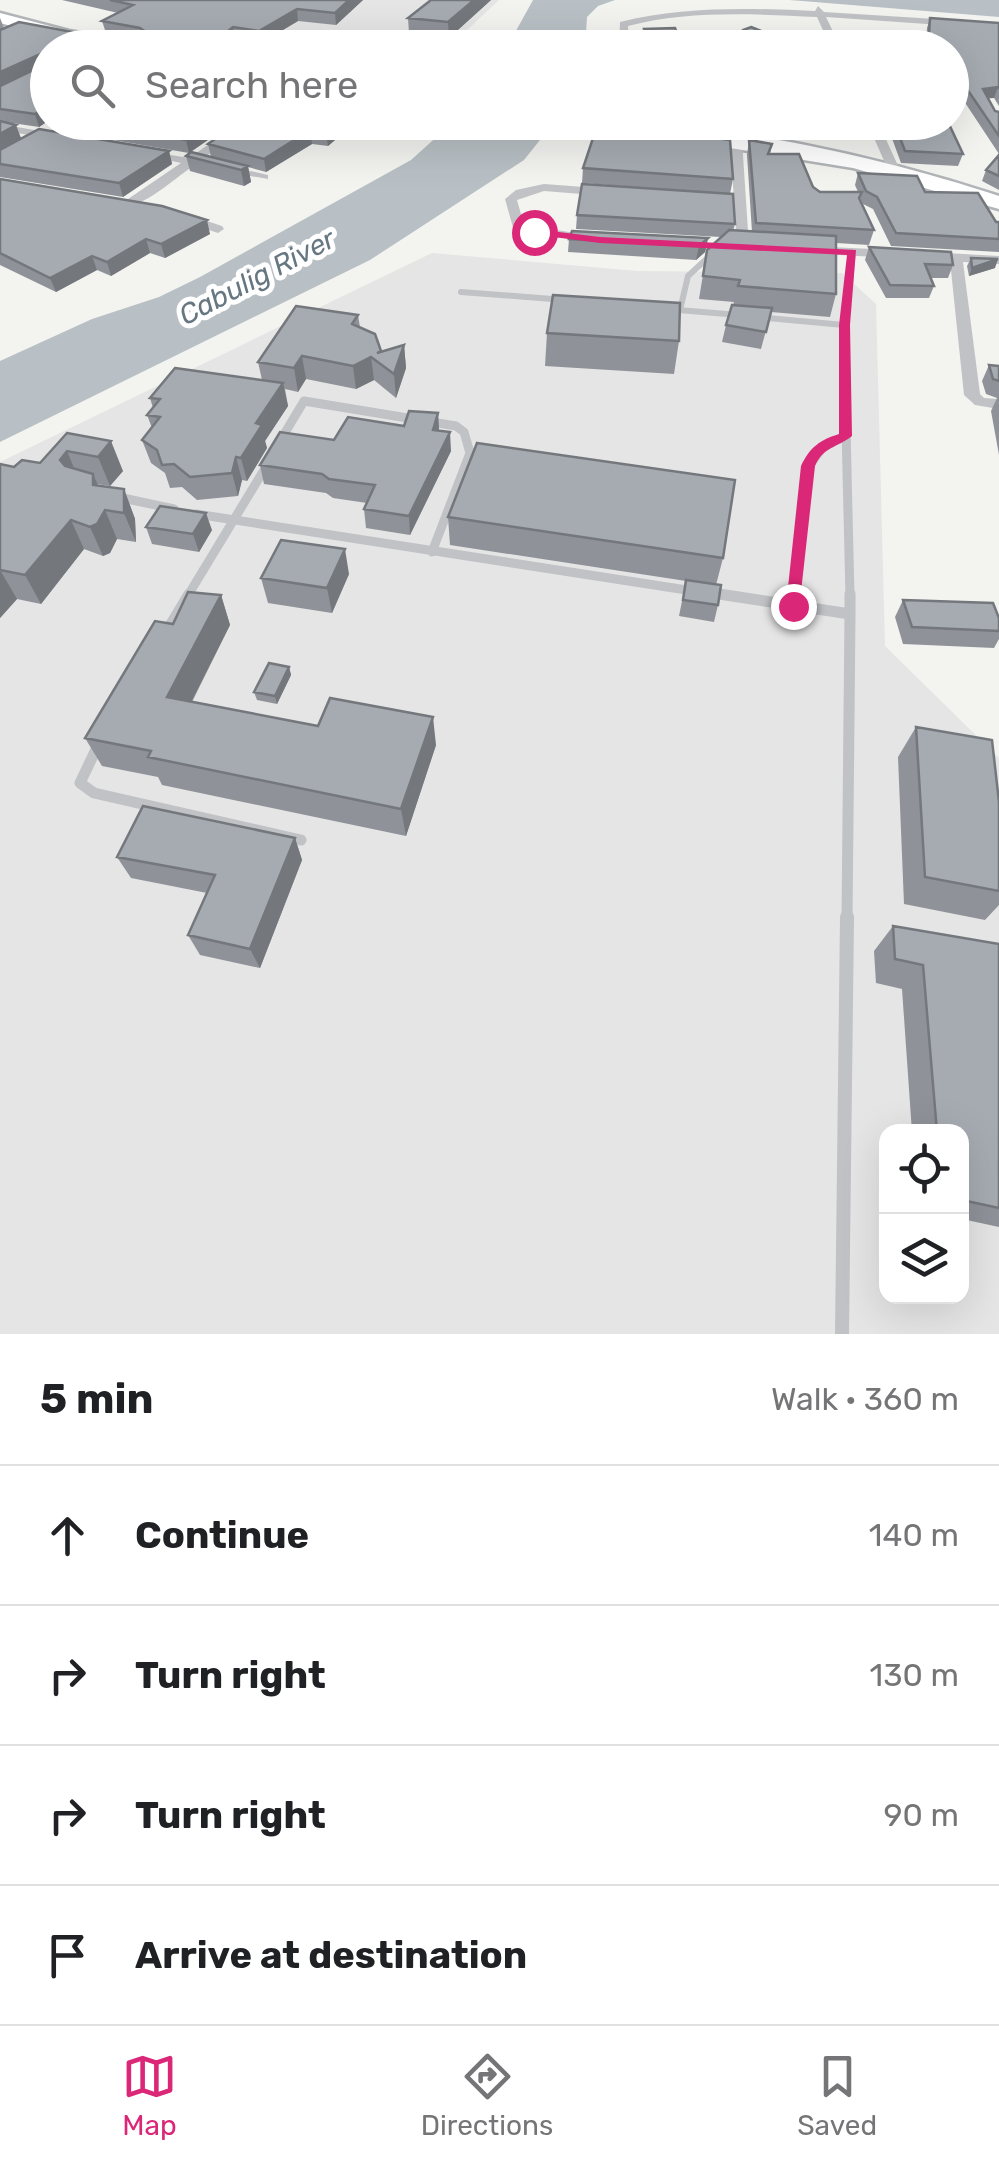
<!DOCTYPE html>
<meta charset="utf-8">
<style>
body{margin:0;font-family:Rubik,sans-serif;background:#f6f6f6;color:#202124}
.controls{position:absolute;right:30px;bottom:30px;display:grid;overflow:hidden;border-radius:20px;box-shadow:0 10px 40px #0002}
.controls button{width:90px;height:90px;display:grid;place-items:center;padding:0;border:0;border-bottom:2px solid #e0e0e0;background:#fff;color:#202124;font:50px sans-serif}
.stop{position:absolute;width:30px;height:30px;margin:-22px;border:8px solid #db2777;border-radius:50%;background:#fff}
.stop.end{background:#db2777;border-color:#fff;box-shadow:0 2px 10px #0008}
.list{margin:0;padding:0;list-style:none}
h2{display:flex;justify-content:space-between;align-items:center;height:130px;margin:0;padding:0 40px;font-size:42px}
h2 small{font-size:32px;font-weight:400;color:#757577}
.list li{display:grid;grid-template-columns:65px 1fr auto;gap:30px;align-items:center;box-sizing:border-box;height:140px;padding:0 40px;border-top:2px solid #e0e0e0}
.list b{display:block;font-size:38px;white-space:nowrap}
.list em{font-size:32px;font-style:normal;color:#757577}
.icon{flex:none;width:55px;height:55px;fill:none;stroke:currentColor;stroke-width:2;stroke-linecap:round;stroke-linejoin:round}
.map{position:relative;flex:none;width:999px;height:1334px;overflow:hidden}
.search{position:absolute;background:#fff;box-shadow:0 10px 40px #0002;left:30px;right:30px;top:30px;height:110px;display:flex;align-items:center;gap:25px;box-sizing:border-box;padding:0 35px;border-radius:55px;color:#757577;font-size:38px}
.sheet{height:690px;background:#fff}
nav{display:flex;justify-content:space-around;align-items:center;box-sizing:border-box;height:140px;border-top:2px solid #e0e0e0;background:#fff;font-size:28px;color:#757577}
nav a{display:grid;justify-items:center;gap:5px}
nav .on{color:#db2777}
.map>svg:first-child{display:block}
</style>
<div class="map">
<svg width="999" height="1334" viewBox="0 0 999 1334">
<rect width="100%" height="100%" fill="#f3f4f0"/>
<path fill="#e4e5e4" fill-rule="evenodd" d="M284,0H499L449,47L266,48L230,42Z
M432,253L637,271L842,273L876,304L885,646L999,758V1334H0V462ZM886,1132H962V1296H886Z"/>
<path fill="#b8c0c5" d="M533,0H615L598,6L587,17L585,47H507Z
M789,0H999V17L802,1Z
M452,123H547L544,135L524,160L370,260L0,442V361L92,319L159,297L200,277L411,160Z"/>
<g fill="none" stroke-linecap="round" stroke-linejoin="round">
<defs>
<path id="trunk" d="M0,13L69,31L141,43L149,48C97,48 50,36 0,23Z
M597,122C725,122 877,156 999,196V209L853,168L606,128Z"/>
</defs>
<use href="#trunk" stroke="#b2b5b8" stroke-width="5"/>
<path stroke="#c0c2c5" stroke-width="6" d="M461,292L565,300
M666,309L739,315
M680,310L688,276L714,252
M756,317L844,325
M844,346L853,252"/>
<path stroke="#c0c2c5" stroke-width="9" d="M844,344L850,597
M280,441L304,401L456,426L464,432L470,453L432,552
M118,497L174,509
M196,514L693,591
M710,593L736,597
M187,597L267,465
M794,597L808,467L823,447L846,436"/>
<path stroke="#c0c2c5" stroke-width="11" d="M719,594L850,614V594
M793,606L794,594
M165,634L189,594
M99,743L80,783L94,793L301,840
M847,920L850,614"/>
<path stroke="#c0c2c5" stroke-width="14" d="M842,1334L847,917"/>
<path fill="#c0c2c5" fill-rule="evenodd" d="M818,6L824,12L999,23V29L826,17L841,48H831L817,17C755,14 688,10 628,26L629,48H619L620,22C683,6 750,8 815,11Z
M688,43L712,48H684Z
M241,122H254L201,160L268,175V179L193,166C169,182 134,219 104,204L128,199L181,163L141,154V150L189,158Z
M867,122H878L900,170L898,172L888,170Z
M0,124L57,134L63,137L57,140L0,130Z
M736,137L742,140L749,246L743,250L737,246L730,140Z
M544,184L610,189L612,192L606,196L544,191L517,200L524,225L595,236L601,240L600,243L514,231L505,199L516,190Z
M186,214L222,226L224,229L218,233L182,221L180,218Z
M808,246L894,250L901,254L894,258L803,253L802,250Z
M928,252L999,256V264L963,262L980,394L984,398L999,399V409L975,405L964,395L950,261L923,259L921,256Z"/>
<use href="#trunk" fill="#fff" fill-rule="evenodd"/>
</g>
<path fill="#8f9399" d="M62,0H363L336,25L298,21L261,43L235,39L48,48V121L39,127L5,122L21,138L8,146L169,151L172,164L123,197L0,177V18L4,28L138,39L106,33L102,21L118,13Z
M431,0H491L449,38L409,33L408,18Z
M930,18L999,23V106L994,98H988L995,111L999,112V154L952,83V48H928L926,45L927,28Z
M644,29L683,48H646L643,38Z
M743,30L816,41L881,43L913,48H743L741,41Z
M58,122H234L189,153L61,131Z
M239,122H356L328,146L312,144L266,172L248,167L251,182L244,186L190,171L186,156L211,157L208,144Z
M734,122H746L745,131L734,129Z
M761,122H786L780,137L763,134Z
M886,122H948L963,154L958,166L901,163Z
M672,133L733,179L730,194L582,183L583,168Z
M749,140L772,144L770,154L820,192H858L855,185L858,173L925,192L999,222V252L891,246L873,209L863,204L860,198V199L874,230L869,245L836,243V294L830,317L771,312L761,349L722,342L726,325L734,302L699,299L707,250L721,237L576,229L577,215L735,224L733,231L752,232L747,155Z
M999,155V190L982,181L986,170Z
M0,179L210,234L165,258L150,253L111,276L97,270L56,292L0,265Z
M708,238L705,252L696,260L568,252L569,239Z
M869,247L953,265L948,278H930L934,286L929,298H886L865,260Z
M971,258L995,268L969,276L967,266Z
M358,315L360,327L381,352L404,345L406,368L396,398L374,380L356,389L306,379L298,392L285,389L288,406L265,441L267,448L247,481L242,480L238,496L197,500L182,487L170,488L165,473L151,463L142,440L152,428L147,415L153,408L150,398L262,380L258,362Z
M547,333L679,341L674,374L545,366Z
M989,365L999,366V455L991,411L997,398L986,394L982,381Z
M438,413L439,431L451,451L410,535L366,528L364,509L367,503L333,498L326,493L264,484L260,465L334,440L404,426Z
M67,433L123,471L110,486L97,484L98,486L124,489L135,519L136,542L117,539L110,553L103,556L84,549L41,604L17,599L0,618V464L14,467L40,463Z
M448,517L723,558L716,585L718,605L714,622L679,616L686,581L450,545Z
M146,527L212,530L199,552L152,544Z
M349,574L332,613L268,603L261,578Z
M221,595L230,625L192,702L318,726L436,745L406,836L162,785L158,777L102,766L85,738L173,624Z
M903,600L999,618V639L994,648L903,644L895,617Z
M289,667L291,675L277,704L257,700L254,692Z
M916,727L999,802V905L985,920L904,904L898,757Z
M295,838L302,860L260,968L200,955L188,935L207,893L131,878L117,857Z
M893,926L999,944V1227L962,1219V1132H912L902,989L876,983L874,951Z"/>
<path fill="#74787d" d="M349,0H363L336,25L335,13Z
M474,0H491L449,38L448,22Z
M297,9L298,21L261,43L259,31Z
M233,27L235,39L225,48H206Z
M47,51L48,65L0,87V72Z
M998,87L994,98L979,99L983,89Z
M46,106L48,121L39,127L35,114Z
M212,122H234L189,153L186,140Z
M339,122H356L328,146L326,133Z
M16,125L21,138L0,151V134Z
M310,130L312,144L266,172L264,159Z
M169,151L172,164L123,197L119,183Z
M248,166L251,182L244,186L241,170Z
M207,220L210,234L165,258L161,244Z
M708,238L705,252L696,260L699,246Z
M146,239L150,253L111,276L107,262Z
M92,256L97,270L56,292L50,278Z
M998,259L995,268L969,276L972,268Z
M404,345L406,368L396,398L394,374Z
M302,356L306,379L298,392L294,368Z
M371,357L374,380L356,389L353,366Z
M283,383L288,406L265,441L267,448L247,481L241,458L256,423Z
M438,413L439,432L433,430Z
M450,432L451,451L410,535L409,516Z
M111,441L123,471L110,486L98,457Z
M67,451L79,480L60,460Z
M236,457L242,480L238,496L232,473Z
M93,474L106,503L105,510L117,539L110,553L103,556L90,527Z
M124,489L135,519L136,542L124,513Z
M206,513L212,530L199,552L193,534Z
M71,520L84,549L41,604L25,575Z
M345,549L349,574L332,613L327,588Z
M0,570L17,599L0,618Z
M221,595L230,625L179,726L167,697Z
M289,667L291,675L277,704L275,696Z
M433,717L436,745L406,836L401,809Z
M295,838L302,860L260,968L250,949Z"/>
<path fill="#a6abb2" stroke="#74787d" stroke-width="2.5" d="M110,0H349L335,13L297,9L259,31L233,27L206,48H48V106L35,114L0,109V86L46,64L47,51L0,72V30L19,22L88,35L146,40L150,35L140,28L102,21L133,5Z
M431,0H474L448,22L408,18Z
M930,18L999,23V89L998,87L983,89L995,111L999,112V136L952,67V48H938L929,35Z
M751,27L766,33L810,32L816,41L880,39L881,43L912,44L913,48H747L743,30Z
M675,28L683,48H650L644,29Z
M0,121L16,125L0,134Z
M85,122H212L186,140Z
M239,122L311,124L339,122L326,133L310,130L264,159L208,144Z
M894,122H948L963,154L905,151Z
M598,123L655,125L673,128L671,132L730,140L733,179L583,168Z
M39,129L169,151L119,183L0,164V150Z
M749,140L772,144L768,154H799L813,187L820,192H862L859,198L874,230L756,223Z
M191,152L248,166L241,170L186,156Z
M999,155V176L986,170Z
M858,173L917,176L925,192L978,193L996,222H999V239L896,233L877,197L866,191Z
M0,179L162,206L207,220L161,244L146,239L107,262L92,256L50,278L0,253Z
M582,184L733,194L735,224L577,215Z
M729,230L836,236V294L738,286L740,280L703,276L707,250Z
M572,231L708,238L699,246L569,239Z
M869,247L951,252L953,265L925,264L934,286L890,285Z
M971,258L998,259L972,268Z
M553,295L680,303L679,341L547,333Z
M732,305L772,308L766,332L726,325Z
M296,306L358,315L352,324L375,334L381,351L377,353L404,345L394,374L371,357L353,366L302,356L294,368L258,362Z
M989,365L999,366V381L993,379Z
M175,368L283,383L256,423L262,425L241,458L236,457L232,473L190,477L174,464L162,465L157,450L142,440L160,417L147,415L160,399L150,398Z
M409,411L438,413L433,430L450,432L409,516L364,509L375,485L329,479L322,474L260,465L280,432L334,440L348,417L404,426Z
M67,433L111,441L98,457L67,451L60,460L65,466L93,474V485L124,489V513L105,510L97,524L90,527L71,520L25,575L0,570V464L14,467L22,460L40,463Z
M477,443L735,480L723,558L448,517Z
M160,506L206,513L193,534L146,527Z
M281,540L345,549L327,588L261,578Z
M686,580L721,585L718,605L683,600Z
M188,592L221,595L167,697L318,726L330,698L433,717L401,809L148,757L151,751L85,738L155,621L173,624Z
M903,600L993,603L999,618V631L912,627Z
M269,663L289,667L275,696L254,692Z
M916,727L992,740L999,802V891L925,877Z
M143,806L295,838L250,949L188,935L215,875L117,857Z
M893,926L999,944V1208L962,1200V1132H937L923,965L895,959Z"/>
<path fill="#db2777" d="M534,229L600,237L856,250L850,325L852,436C838,447 823,447 815,466L799,610L793,611L786,606L801,466C810,447 820,440 839,434V325L847,255L600,243L530,234Z"/>
<g text-anchor="middle" dominant-baseline="central" stroke-width="10" stroke-linejoin="round" paint-order="stroke">
<g font-size="28" font-style="italic" fill="#677782" stroke="#fff">
<text transform="translate(257 277) rotate(-28)">Cabulig River</text>
</g>
</g>
</svg>
<div class="controls">
<button><svg class="icon" aria-label="locate" viewBox="0 0 24 24"><circle cx="12" cy="12" r="6"/><path d="M12 2v4M12 18v4M2 12h4M18 12h4"/></svg></button>
<button><svg class="icon" aria-label="layers" viewBox="0 0 24 24"><path d="M12 4l9 5-9 5-9-5zM3 14l9 5 9-5"/></svg></button>
</div>
<div class="stop" style="left:534px;top:232px"></div>
<div class="stop end" style="left:793px;top:606px"></div>
<div class="search"><svg class="icon" aria-label="search" viewBox="0 0 24 24"><circle cx="10" cy="10" r="6"/><path d="M15 15l6 6"/></svg>Search here</div>
</div>
<section class="sheet">
<h2>5 min<small>Walk · 360 m</small></h2>
<ul class="list">
<li><svg class="icon" aria-label="ahead" viewBox="0 0 24 24"><path d="M12 20V5M6 11l6-6 6 6"/></svg><div><b>Continue</b></div><em>140 m</em></li>
<li><svg class="icon" aria-label="right" viewBox="0 0 24 24"><path d="M7 20v-9h11M14 6l5 5-5 5"/></svg><div><b>Turn right</b></div><em>130 m</em></li>
<li><svg class="icon" aria-label="right" viewBox="0 0 24 24"><path d="M7 20v-9h11M14 6l5 5-5 5"/></svg><div><b>Turn right</b></div><em>90 m</em></li>
<li><svg class="icon" aria-label="arrive" viewBox="0 0 24 24"><path d="M6 21V4h12l-3 4 3 4H6"/></svg><div><b>Arrive at destination</b></div></li>
</ul>
</section>
<nav>
<a class="on"><svg class="icon" aria-label="map" viewBox="0 0 24 24"><path d="M3 6l6-2 6 2 6-2v14l-6 2-6-2-6 2zM9 4v14M15 6v14"/></svg>Map</a>
<a><svg class="icon" aria-label="directions" viewBox="0 0 24 24"><path d="M12 3l9 9-9 9-9-9zM9 14v-3h6M13 9l2 2-2 2"/></svg>Directions</a>
<a><svg class="icon" aria-label="saved" viewBox="0 0 24 24"><path d="M7 4h10v16l-5-4-5 4z"/></svg>Saved</a>
</nav>
